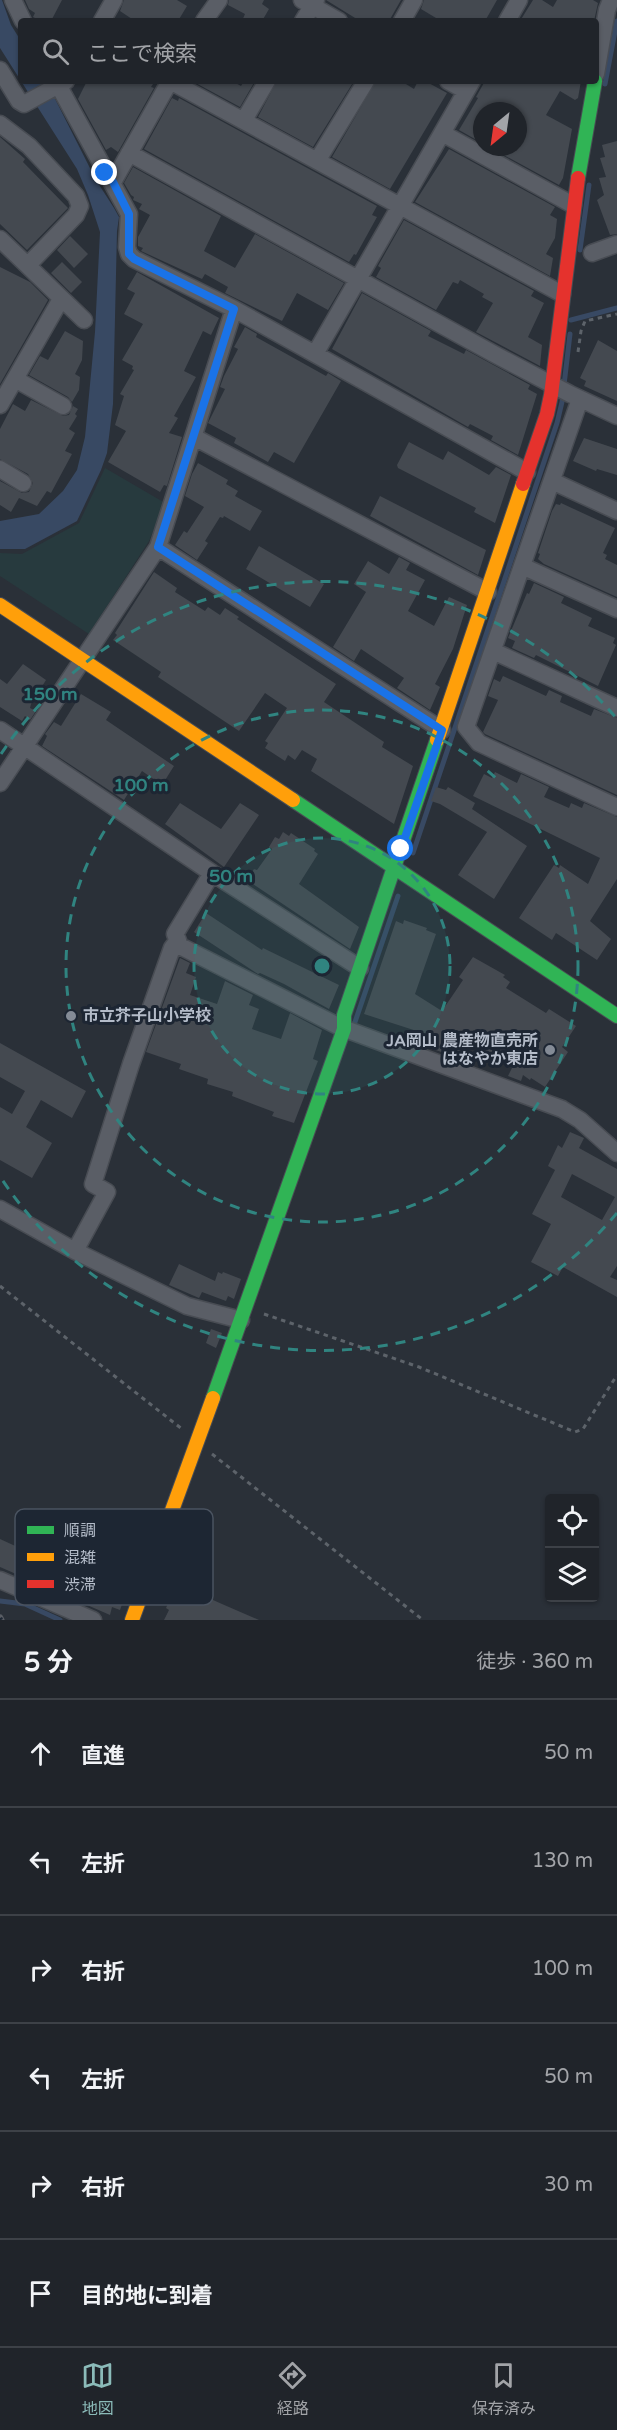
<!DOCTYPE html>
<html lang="ja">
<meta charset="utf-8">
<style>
body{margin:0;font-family:"Varela Round","Noto Sans JP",sans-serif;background:#282c32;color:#f1f3f6}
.controls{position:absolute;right:18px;bottom:18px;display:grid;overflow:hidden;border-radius:6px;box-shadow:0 2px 4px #0004}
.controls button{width:54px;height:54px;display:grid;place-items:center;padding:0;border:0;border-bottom:2px solid #3d4147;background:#20242a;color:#f1f3f6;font:30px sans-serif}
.compass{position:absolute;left:473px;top:102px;width:54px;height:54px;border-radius:50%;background:#20242a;box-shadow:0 2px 4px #0004;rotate:209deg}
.stop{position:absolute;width:18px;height:18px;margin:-14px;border:4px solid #1a73e8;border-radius:50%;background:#fff}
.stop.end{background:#1a73e8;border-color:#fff;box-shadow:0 2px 6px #0008}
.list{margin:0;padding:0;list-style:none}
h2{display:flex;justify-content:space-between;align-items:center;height:78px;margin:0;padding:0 24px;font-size:26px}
h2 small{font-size:20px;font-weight:400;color:#a2a4a8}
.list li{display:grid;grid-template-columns:39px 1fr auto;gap:18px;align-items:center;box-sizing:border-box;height:108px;padding:0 24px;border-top:2px solid #3d4147}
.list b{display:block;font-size:22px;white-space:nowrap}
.list em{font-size:20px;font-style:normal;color:#a2a4a8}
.icon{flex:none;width:33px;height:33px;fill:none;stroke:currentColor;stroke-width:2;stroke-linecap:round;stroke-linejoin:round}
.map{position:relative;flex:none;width:617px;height:1620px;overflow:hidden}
.search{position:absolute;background:#20242a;box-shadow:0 2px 4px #0004;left:18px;right:18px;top:18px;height:66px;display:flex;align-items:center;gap:15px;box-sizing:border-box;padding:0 21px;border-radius:6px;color:#a2a4a8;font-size:22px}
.sheet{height:726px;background:#20242a}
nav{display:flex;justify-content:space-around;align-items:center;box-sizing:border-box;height:84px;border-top:2px solid #3d4147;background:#20242a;font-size:16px;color:#a2a4a8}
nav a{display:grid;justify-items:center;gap:3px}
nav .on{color:#8bbbb9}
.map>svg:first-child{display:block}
</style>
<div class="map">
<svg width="617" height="1620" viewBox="0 0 617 1620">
<rect width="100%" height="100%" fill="#2a3038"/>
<path fill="#273a3e" d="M105,468L165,503L149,541L89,634L0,576V553L22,554L79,523Z"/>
<path fill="#384963" d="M0,0H2L11,25L21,41V81H46L96,180L114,208L119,217L117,231L113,404L107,453L101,470L77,521L25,549H0V521L39,514L63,491L77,470L85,437L95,332L100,232L88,195L77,169L0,48Z"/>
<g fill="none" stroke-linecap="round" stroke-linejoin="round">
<path stroke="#384963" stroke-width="5" d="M605,84L617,21
M580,250L589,185
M571,320L617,308
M413,853L557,423L562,402L570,334
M354,1025L398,896
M0,1601L25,1604L60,1620"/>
</g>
<path fill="#444950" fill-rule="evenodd" d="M25,0H62L51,21H41L33,17L35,13L29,9Z
M124,0H177L187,6L178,21H135L120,11Z
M229,0H264L262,4L269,9L262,21H242L245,14L228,5Z
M326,0H401L389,21H360Z
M424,0H497L485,21H441L421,9Z
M533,0H542L553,7L557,0H593L598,3L594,21H520Z
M87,81L118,83L120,81H155L151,87L154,88L118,152L111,147L106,150L78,99Z
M192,81H232L241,86L244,81H255L240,107Z
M277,81H354L313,147L258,117Z
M376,81H401L414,89L418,81H425L447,93L390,189L332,157Z
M485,81H581L578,98L575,100L560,91L546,115L572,129L563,178L559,185L489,147H518V111H482V143L459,130L478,98L476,97Z
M172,98L178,101L179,98L377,206L372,215L377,217L356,255L354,254L349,262L144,149Z
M0,137L25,159L23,162L68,208L27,250L0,224Z
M617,141V234L610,235L597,200L604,195L599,178L606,177L600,158L605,157L602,145Z
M449,149L555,207L550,215L557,219L555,238L546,254L553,258L550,276L415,202Z
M133,167L221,216L204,251L235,268L255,234L344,283L328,310L297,293L282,321L225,293L228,287L205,274L202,279L141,251L143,248L138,246V237L150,215L139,209L142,204L133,200L134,197L131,195L124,183Z
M404,220L534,291L531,296L544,303L528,337L542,345L540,366L476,332L493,303L482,297L484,294L460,280L458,284L453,282L436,310L376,277L381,268L378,266Z
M70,236L88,254L74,268L57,250Z
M62,262L82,282L71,293L51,273Z
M0,267L30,282L48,300L0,384Z
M137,272L219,318L211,335L203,331L184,371L196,377L174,416L178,418L169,433L182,437L167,486L164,485L160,492L108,462L126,431L115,425L124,396L120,394L134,370L132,369L133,366L122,360L143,324L124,314L135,293L127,289Z
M362,293L431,331L428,336L464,354L466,350L530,385L528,389L537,394L518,455L491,440L493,436L470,424L468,427L332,349Z
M245,327L257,334L256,337L326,376L328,373L341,381L294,463L274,452L268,462L234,443L236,438L208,423L225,389L220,387L224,376L238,349L234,347Z
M65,331L83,341L82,360L75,374L80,377L79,390L72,402L68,397L29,375L40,356L48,360Z
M598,340L617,351V401L584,386L586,381L580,378Z
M31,400L63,416L69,415L73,406L78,409L75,414L77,416L69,429L75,433L65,451L72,454L51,493L47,491L37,506L19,498L11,512L0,505V481L22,493L29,492L33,483L28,474L0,459V429L13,404L25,411Z
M584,438L617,449V475L597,469L596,471L573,461Z
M409,442L443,460L448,451L489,475L496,467L511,475L495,523L474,512L476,508L398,468L397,465Z
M198,463L228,480L226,484L238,491L235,496L262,511L250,531L224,516L223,518L220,517L205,541L208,543L197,560L175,545L184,531L187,533L204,507L185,496L192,474Z
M380,496L486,550L478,575L370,516Z
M561,503L615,528L603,553L607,555L605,559L617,565V597L544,564L538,559L540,554L538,553L552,511L556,504L560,505Z
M259,546L324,584L310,607L246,569Z
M399,557L410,563L406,570L425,580L408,611L434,626L449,597L467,605L453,649L435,684L440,687L430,710L397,688L404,678L361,649L354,661L333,647L366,592L354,584L368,561L389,574Z
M154,572L177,588L175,592L205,611L208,607L220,615L225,608L239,617L237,619L336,684L324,702L384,742L382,747L413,766L394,824L311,771L317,759L302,750L295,760L288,755L285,761L265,748L268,743L265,741L287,708L265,693L239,731L158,677L161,672L113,640L117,635L115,633Z
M534,583L564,597L561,603L592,618L588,626L615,638L613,643L616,645L598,686L536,655L534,658L512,648L515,641L508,638L527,593L529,594Z
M23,664L46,680L31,704L30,708L36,711L30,720L25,716L22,721L0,707V679L7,684Z
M503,676L546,696L549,690L562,696L560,702L591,716L594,709L617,718V795L485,734L483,732L498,700L488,696L494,679L500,682Z
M81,694L111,712L106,720L174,766L162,785L142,771L124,800L42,746L47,736L45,734L54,722L61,726Z
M495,772L517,783L521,774L549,787L544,797L569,808L571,803L582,808L584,803L617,817V879L590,921L611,939L597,960L556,933L552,940L519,918L554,865L559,868L560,865L588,884L600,858L473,796L484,774L492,778Z
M436,787L446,790L448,787L475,803L472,809L527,846L494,899L458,875L487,832L440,804L431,801Z
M180,803L221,829L240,803L259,815L224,867L165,824Z
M283,832L289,836L291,833L315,849L314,851L318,854L299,884L359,927L350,949L247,880L254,869L257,870L272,849L269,847L275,837L279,839Z
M206,913L262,950L263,948L339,985L329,1009L284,984L260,973L258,974L194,932Z
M404,920L427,928L426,930L436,934L415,994L442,1011L463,980L459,977L473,957L505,975L503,977L510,982L506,988L546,1013L549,1009L576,1026L562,1047L568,1052L545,1087L531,1078L530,1080L523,1075L521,1081L508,1076L512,1068L465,1038L458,1058L422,1045L426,1034L364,1014L396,921L403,924Z
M180,958L190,963L186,973L196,977L190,995L217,1004L225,981L253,995L249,1005L259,1009L252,1029L281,1039L290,1013L322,1030L313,1059L318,1061L294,1123L272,1116L274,1112L232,1096L233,1092L207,1084L208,1079L179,1069L181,1064L146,1052Z
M0,1043L86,1091L72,1118L41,1100L26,1127L52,1143L32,1178L0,1160V1107L12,1114L25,1091L0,1077Z
M570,1132L584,1138L579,1148L617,1169V1266L610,1277L617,1280V1297L563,1267L558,1276L531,1262L551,1224L532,1214L555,1170L548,1166L558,1145L562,1148ZM572,1174L615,1197L602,1220L561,1197Z
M179,1264L215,1281L218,1272L222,1274L223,1272L241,1279L234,1299L228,1296L226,1301L202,1292L199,1298L169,1285Z
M211,1329L222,1333L216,1348L206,1343Z
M0,1539L48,1561L53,1548L88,1565L84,1580L125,1596L120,1610L112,1607L110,1615L0,1567Z
M177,1584L222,1604L259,1620H164L169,1610L166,1608Z"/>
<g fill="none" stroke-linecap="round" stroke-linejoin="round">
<defs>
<path id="street" d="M13,0L23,21
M302,0L339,21
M102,21L114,0
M204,21L219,0
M303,21L316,0
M402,21L414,0
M507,21L519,0
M0,70L19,101L24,104L66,81
M596,74L607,10L611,0
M56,81L129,214L127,247L129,254L134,259L234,309L527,472
M170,81L562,294
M448,81L466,91
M244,120L267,81
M0,124L29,146L76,196L80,206L76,215L28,265
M442,133L573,205
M129,153L494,354L570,394L617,416
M317,161L366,81
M113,182L170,81
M0,239L84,320
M592,253L617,244
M315,354L472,81
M15,379L63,406
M580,399L466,727L479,743L617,807
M0,405L61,299
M194,437L488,592
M0,469L23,483
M552,481L617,511
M158,547L442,730
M522,566L617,609
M493,651L617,708
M0,730L212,873L360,968
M0,783L158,547L234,309
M212,873L175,934L180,946L344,1029
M348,1030L562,1109L580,1120L617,1153
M0,1209L75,1251L187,1306L241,1320
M75,1251L107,1192L93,1184L131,1064L172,948L178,940
M0,1580L93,1620"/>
<path id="fast" d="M578,178L595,81
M293,800L617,1016
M213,1398L344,1029V1015L437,740"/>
<path id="slow" d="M0,605L293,800
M437,740L523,484
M132,1620L213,1398"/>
<path id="jam" d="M523,484L547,414L551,395L578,178"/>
</defs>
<use href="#street" stroke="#484c53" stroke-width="19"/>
<use href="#fast" stroke="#484c53" stroke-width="16"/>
<use href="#slow" stroke="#484c53" stroke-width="16"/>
<use href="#jam" stroke="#484c53" stroke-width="16"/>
<path stroke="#5d636a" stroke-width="3" stroke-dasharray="4.5 4.5" stroke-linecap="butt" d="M578,352L581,331L585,321L617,314
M0,1286L182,1429
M264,1314L419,1367L575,1432L583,1429L617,1375
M212,1454L423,1620"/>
<use href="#street" stroke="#5a5e66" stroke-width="16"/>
<use href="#fast" stroke="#30b455" stroke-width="14"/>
<use href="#slow" stroke="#ff9f0a" stroke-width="14"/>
<use href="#jam" stroke="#e5322d" stroke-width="14"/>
<defs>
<path id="rail" d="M0,1618L1,1620"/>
</defs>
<use href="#rail" stroke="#595d64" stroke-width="7"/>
<use href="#rail" stroke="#1d2633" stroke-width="4.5" stroke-dasharray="14" stroke-linecap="butt"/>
</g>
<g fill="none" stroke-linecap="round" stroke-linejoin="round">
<path stroke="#1a73e8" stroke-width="8" d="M105,173L113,182L129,214V254L134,259L234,309L158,547L442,730L401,849"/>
</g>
<circle cx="322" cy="966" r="128" fill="#308480" fill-opacity=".12"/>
<g fill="none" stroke="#308480" stroke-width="3" stroke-dasharray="10 8">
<circle cx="322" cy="966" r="128"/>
<circle cx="322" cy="966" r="256"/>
<path d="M617 1213A385 385 0 0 1 1 1178M1 754A385 385 0 0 1 617 719"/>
</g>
<g fill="#848b96" stroke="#1d2633" stroke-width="2">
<circle cx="71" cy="1016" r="6"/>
<circle cx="550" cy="1050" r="6"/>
</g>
<g text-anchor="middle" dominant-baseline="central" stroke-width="6" stroke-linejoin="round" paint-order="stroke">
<g font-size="16" font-weight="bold" fill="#b4bcc9" stroke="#1d2633" text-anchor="start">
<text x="83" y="1016">市立芥子山小学校</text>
<text x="538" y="1041" text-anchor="end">JA岡山 農産物直売所<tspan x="538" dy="18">はなやか東店</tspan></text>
</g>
</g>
<rect x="15" y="1509" width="198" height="96" rx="9" fill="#1d2633" stroke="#4a5360" stroke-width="1.5"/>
<rect x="27" y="1526" width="27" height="8" fill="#30b455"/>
<rect x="27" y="1553" width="27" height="8" fill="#ff9f0a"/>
<rect x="27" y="1580" width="27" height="8" fill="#e5322d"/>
<g font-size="16" fill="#b4bcc9">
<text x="64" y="1536">順調</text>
<text x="64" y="1563">混雑</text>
<text x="64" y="1590">渋滞</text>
</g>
<circle cx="322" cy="966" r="9" fill="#308480" stroke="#1d2633" stroke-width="3"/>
<g font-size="18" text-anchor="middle" font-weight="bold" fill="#308480" stroke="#1d2633" stroke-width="6" stroke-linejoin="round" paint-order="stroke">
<text x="50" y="700">150 m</text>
<text x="141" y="791">100 m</text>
<text x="231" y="882">50 m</text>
</g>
</svg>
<div class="controls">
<button><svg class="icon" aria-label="locate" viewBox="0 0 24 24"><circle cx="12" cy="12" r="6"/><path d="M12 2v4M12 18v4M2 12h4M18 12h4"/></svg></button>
<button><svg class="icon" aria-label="layers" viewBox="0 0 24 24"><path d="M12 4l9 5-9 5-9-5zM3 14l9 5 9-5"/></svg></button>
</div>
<svg class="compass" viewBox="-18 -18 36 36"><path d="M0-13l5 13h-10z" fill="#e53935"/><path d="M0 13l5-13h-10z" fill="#a2a4a8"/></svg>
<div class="stop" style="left:401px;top:849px"></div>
<div class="stop end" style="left:105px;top:173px"></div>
<div class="search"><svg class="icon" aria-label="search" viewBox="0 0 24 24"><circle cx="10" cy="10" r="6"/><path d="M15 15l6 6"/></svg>ここで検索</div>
</div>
<section class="sheet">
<h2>5 分<small>徒歩 · 360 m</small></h2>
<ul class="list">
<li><svg class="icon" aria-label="ahead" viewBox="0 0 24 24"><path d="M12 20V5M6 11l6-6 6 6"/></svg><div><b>直進</b></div><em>50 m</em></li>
<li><svg class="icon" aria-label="left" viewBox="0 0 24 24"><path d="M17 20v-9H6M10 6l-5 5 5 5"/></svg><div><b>左折</b></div><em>130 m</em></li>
<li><svg class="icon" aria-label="right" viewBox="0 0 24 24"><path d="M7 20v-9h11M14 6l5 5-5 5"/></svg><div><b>右折</b></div><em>100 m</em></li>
<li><svg class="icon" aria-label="left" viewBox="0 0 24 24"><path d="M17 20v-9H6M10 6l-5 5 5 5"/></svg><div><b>左折</b></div><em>50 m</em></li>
<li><svg class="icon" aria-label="right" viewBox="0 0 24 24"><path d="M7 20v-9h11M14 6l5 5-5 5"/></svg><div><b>右折</b></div><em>30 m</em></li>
<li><svg class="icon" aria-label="arrive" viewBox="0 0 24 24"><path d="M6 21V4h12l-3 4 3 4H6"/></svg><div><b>目的地に到着</b></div></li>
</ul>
</section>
<nav>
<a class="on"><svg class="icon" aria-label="map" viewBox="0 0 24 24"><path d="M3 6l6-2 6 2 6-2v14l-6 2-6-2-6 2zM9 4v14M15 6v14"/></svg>地図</a>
<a><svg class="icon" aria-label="directions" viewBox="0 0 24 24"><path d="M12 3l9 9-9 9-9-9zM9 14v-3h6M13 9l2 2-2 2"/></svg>経路</a>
<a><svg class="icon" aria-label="saved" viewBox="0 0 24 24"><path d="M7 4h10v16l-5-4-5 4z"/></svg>保存済み</a>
</nav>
